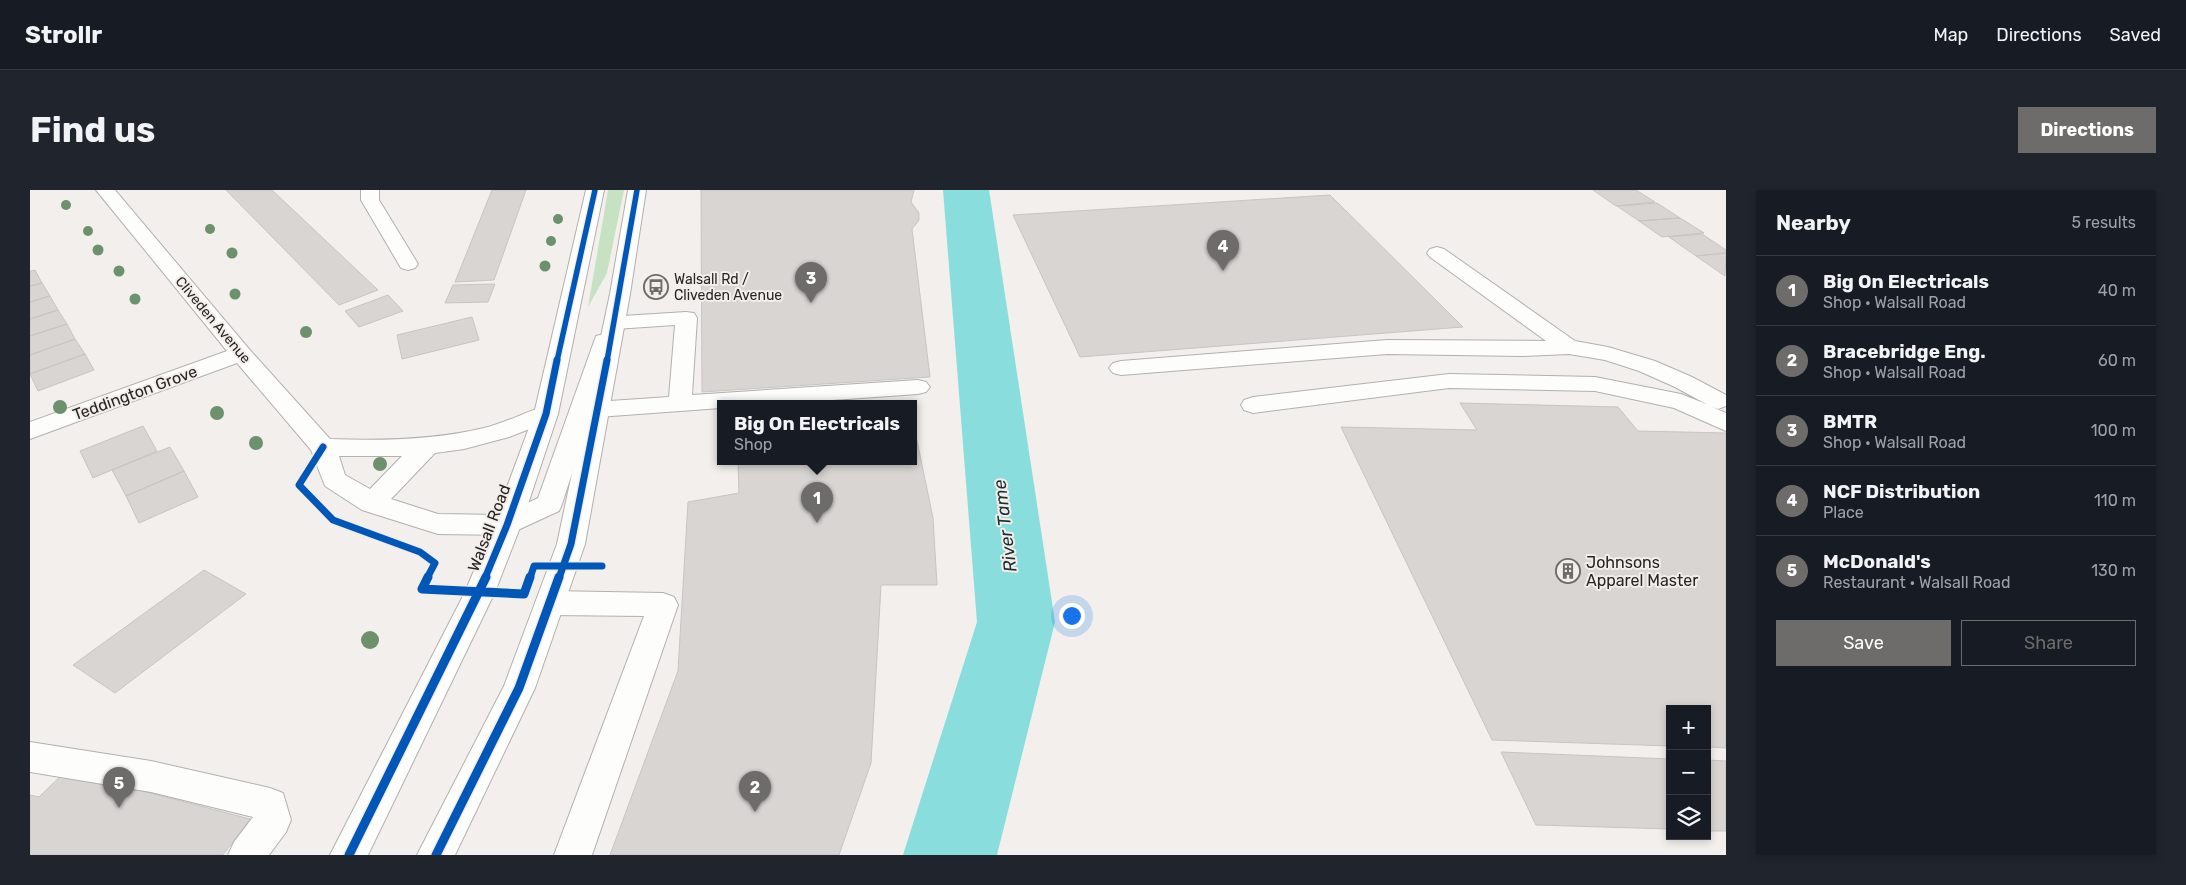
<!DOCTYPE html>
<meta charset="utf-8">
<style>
body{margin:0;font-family:Rubik,sans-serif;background:#20242c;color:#f1f3f6}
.controls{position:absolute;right:15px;bottom:15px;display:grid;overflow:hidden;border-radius:0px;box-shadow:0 2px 8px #0003}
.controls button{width:45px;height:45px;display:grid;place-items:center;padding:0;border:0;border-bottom:1px solid #363941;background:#171b24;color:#f1f3f6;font:25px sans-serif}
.you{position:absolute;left:1041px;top:425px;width:18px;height:18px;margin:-12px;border:4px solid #fff;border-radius:50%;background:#1a73e8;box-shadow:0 0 0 8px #1a73e833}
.badge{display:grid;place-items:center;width:32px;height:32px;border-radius:50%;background:#6e6c6a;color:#fff;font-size:16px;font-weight:700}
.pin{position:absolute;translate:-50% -41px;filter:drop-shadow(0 1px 2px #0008)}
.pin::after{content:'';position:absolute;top:26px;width:18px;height:15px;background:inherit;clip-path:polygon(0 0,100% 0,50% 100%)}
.popup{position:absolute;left:687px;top:210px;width:200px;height:65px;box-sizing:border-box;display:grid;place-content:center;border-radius:0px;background:#171b24;filter:drop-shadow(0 1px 4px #0005);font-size:16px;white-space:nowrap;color:#9ea1a6}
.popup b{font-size:19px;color:#f1f3f6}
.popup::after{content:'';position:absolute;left:50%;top:100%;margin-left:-10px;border:10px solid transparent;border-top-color:#171b24}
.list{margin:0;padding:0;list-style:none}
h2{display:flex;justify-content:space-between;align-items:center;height:65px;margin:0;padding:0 20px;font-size:21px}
h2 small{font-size:16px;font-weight:400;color:#9ea1a6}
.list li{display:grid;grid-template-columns:32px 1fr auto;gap:15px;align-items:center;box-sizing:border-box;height:70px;padding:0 20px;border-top:1px solid #363941}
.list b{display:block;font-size:19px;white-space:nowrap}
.list p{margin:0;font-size:16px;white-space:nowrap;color:#9ea1a6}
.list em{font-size:16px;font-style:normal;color:#9ea1a6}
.actions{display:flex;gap:10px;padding:15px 20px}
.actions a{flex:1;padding:11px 0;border:1px solid #6e6c6a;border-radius:0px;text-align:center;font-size:18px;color:#6e6c6a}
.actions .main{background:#6e6c6a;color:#fff}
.icon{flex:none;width:28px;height:28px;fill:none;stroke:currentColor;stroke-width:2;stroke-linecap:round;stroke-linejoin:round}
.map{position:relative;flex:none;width:1696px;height:665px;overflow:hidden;border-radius:0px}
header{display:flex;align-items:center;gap:30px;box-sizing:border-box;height:70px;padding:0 25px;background:#171b24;border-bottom:1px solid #363941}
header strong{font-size:24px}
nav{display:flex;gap:28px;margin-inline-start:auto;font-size:18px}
.intro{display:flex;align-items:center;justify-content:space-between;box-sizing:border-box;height:120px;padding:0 30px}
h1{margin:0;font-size:35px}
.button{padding:12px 22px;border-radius:0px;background:#6e6c6a;color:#fff;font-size:18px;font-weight:700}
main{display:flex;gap:30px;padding:0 30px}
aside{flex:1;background:#171b24;border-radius:0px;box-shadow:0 2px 8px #0003}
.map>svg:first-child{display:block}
</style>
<header>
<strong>Strollr</strong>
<nav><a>Map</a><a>Directions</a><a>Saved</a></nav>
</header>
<div class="intro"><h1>Find us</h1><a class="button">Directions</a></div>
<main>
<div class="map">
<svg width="1696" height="665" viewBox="0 0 1696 665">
<rect width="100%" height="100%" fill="#f2efec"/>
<path fill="#c7e2c3" d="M578,0H594L577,83L558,117Z"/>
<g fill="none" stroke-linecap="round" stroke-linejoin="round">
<path fill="#89dddd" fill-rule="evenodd" d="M913,0H959L1025,432L967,665H873L947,432Z"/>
</g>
<path fill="#d8d5d3" stroke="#c7c5c3" d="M196,0H242L348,100L309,115Z
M462,0H496L464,90L425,92Z
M671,0H884L881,12L889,23V30L882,39L900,187L672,202Z
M1563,0H1606L1625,12L1586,16Z
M1300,5L1433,137L1050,167L983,25Z
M1627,13L1650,28L1609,31L1587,16Z
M1650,28L1674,43L1632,47L1609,31Z
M1672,44L1696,60V63L1666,66L1639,47Z
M1696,63L1695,86L1666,66Z
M5,80L12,93L0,96V81Z
M12,93L20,106L0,112V96Z
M465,94L458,112L415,113L423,95Z
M358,105L373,121L329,137L315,121Z
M20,106L28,120L0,129V112Z
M28,120L37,134L0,146V129Z
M442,127L449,150L372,169L367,145Z
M37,134L45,149L0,165V146Z
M45,149L55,164L0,184V165Z
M55,164L64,180L8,201L0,184Z
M1430,213L1588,217L1608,241L1696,243V558L1677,557V519H1640V556L1462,550L1311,237L1447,240Z
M113,236L127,261L63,288L50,261Z
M884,236L903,328L907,395H851L841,573L809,665H580L648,481L658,312L709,303L708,272H883Z
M140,257L154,281L96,306L82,280Z
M154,281L168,307L109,333L96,306Z
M174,380L216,404L85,503L43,475Z
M1471,562L1640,569V639L1506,635Z
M1677,570L1696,571V641H1677Z
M36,581L220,629L193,665H0V605L9,607Z"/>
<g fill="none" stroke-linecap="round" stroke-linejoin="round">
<defs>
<path id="minor" d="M66,0H85L219,159L300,249C351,251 404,250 454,238C475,233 495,222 516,216L525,219L528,224L525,229L479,247L434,259L405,263L361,309L408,324L473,325L508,308L566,146L574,144L582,146L585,151L565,212L639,207L645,135L585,139L577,137L574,132L577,127L656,122L664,123L667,128L662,205L888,190L896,192L900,197L896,202L888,204L746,214H691V218L568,227L561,225L532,314L529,321L477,345L408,344L332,320L295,296L281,260L207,173L0,249V232L197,161ZM309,266H372L340,299L315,285Z
M331,0H349V10L388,74L385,78L378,80L371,78L331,10Z
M1407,57L1414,59L1545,151L1578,157L1625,171L1662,187L1696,205V216L1688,219L1682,217L1696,223V241L1644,218L1565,201L1419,198L1223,223L1214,220L1211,215L1214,210L1223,207L1419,184L1565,187L1651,204L1676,214L1645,197L1609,181L1575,170L1539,164L1492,166L1357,164L1091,185L1083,183L1079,178L1083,173L1091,171L1357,150L1516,151L1400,67L1397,63L1400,59Z
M520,401L633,403L644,407L648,415L562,665H524L614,426L520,425L509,421L505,413L509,405Z
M0,552L121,571L240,598L253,603L261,630L256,642L239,665H198L204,652L223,627L121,602L0,582Z"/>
<path id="highway" d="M556,0H574L528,224L491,335L465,402L338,665H300L435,402L463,335L504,224Z
M598,0H616L600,104L555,354L505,498L425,665H387L474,496L527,354L580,104Z"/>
</defs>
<use href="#minor" stroke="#b3b0ae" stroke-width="2"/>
<use href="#highway" stroke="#b3b0ae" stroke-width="2"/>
<use href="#minor" fill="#fdfdfc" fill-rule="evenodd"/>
<use href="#highway" fill="#fdfdfc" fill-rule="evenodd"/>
<defs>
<path id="cycleway-far2" d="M527,171L565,0
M577,171L607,0"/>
<path id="cycleway-far1" d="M293,257L269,295L303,330L390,362L405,373L397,388
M455,388L477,335L516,224L527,170
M500,388L504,376H572
M529,388L541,354L577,170"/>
<path id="cycleway" d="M398,387L392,399L494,404L500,387
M319,665L456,387
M406,665L489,498L529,387"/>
</defs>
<use href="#cycleway-far2" stroke="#f4eeea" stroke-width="8"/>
<use href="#cycleway-far1" stroke="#f4eeea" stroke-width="10"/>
<use href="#cycleway" stroke="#f4eeea" stroke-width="12"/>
<use href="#cycleway-far2" stroke="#0057b8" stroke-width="5.5"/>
<use href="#cycleway-far1" stroke="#0057b8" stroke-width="7"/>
<use href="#cycleway" stroke="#0057b8" stroke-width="9"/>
</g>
<g fill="#6d906d">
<circle cx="36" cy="15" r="5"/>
<circle cx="528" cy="29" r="5"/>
<circle cx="180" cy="39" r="5"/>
<circle cx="58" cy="41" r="5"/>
<circle cx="521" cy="51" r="5"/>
<circle cx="68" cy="60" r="5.5"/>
<circle cx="202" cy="63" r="5.5"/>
<circle cx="515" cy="76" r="5.5"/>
<circle cx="89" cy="81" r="5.5"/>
<circle cx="205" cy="104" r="5.5"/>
<circle cx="105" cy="109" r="5.5"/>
<circle cx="276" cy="142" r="6"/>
<circle cx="30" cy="217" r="7"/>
<circle cx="187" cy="223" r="7"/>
<circle cx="226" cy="253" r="7"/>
<circle cx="350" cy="274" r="7"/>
<circle cx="340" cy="450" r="9"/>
</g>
<defs>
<symbol id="bus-ring" viewBox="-11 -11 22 22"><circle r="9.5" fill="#f4eeea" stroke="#6e6c6a" stroke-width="1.5"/><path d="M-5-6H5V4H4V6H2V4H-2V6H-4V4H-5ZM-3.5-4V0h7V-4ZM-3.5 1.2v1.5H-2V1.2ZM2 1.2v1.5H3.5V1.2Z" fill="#6e6c6a"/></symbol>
<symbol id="building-ring" viewBox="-11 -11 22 22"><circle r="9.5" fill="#f4eeea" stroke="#6e6c6a" stroke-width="1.5"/><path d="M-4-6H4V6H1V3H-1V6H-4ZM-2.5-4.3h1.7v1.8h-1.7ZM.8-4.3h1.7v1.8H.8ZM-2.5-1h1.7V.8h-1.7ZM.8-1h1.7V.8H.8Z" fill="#6e6c6a"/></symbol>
</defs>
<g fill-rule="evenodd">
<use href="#bus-ring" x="612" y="83" width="28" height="28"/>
<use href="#building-ring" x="1524" y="367" width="28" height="28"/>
</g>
<g text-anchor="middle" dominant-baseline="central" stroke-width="4" stroke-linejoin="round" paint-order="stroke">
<g font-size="14" fill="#272524" stroke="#f4eeea" text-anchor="start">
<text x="644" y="89">Walsall Rd /<tspan x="644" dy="16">Cliveden Avenue</tspan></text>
</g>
<g font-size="14" fill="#272524" stroke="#f4eeea">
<text transform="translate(183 130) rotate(50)">Cliveden Avenue</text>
</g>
<g font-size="16" fill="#272524" stroke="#f4eeea">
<text transform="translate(105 203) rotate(-20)">Teddington Grove</text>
<text transform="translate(459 338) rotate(-69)">Walsall Road</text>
</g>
<g font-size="16" fill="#272524" stroke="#f4eeea" text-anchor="start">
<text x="1556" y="372">Johnsons<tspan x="1556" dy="18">Apparel Master</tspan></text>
</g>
<g font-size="18" font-style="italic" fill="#1b3030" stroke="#f4eeea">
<text transform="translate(975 336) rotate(-97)">River Tame</text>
</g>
</g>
</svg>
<div class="controls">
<button>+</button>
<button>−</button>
<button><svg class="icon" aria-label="layers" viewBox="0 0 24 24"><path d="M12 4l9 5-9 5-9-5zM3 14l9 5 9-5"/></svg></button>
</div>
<div class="you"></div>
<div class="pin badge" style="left:787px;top:333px">1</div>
<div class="popup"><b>Big On Electricals</b>Shop</div>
<div class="pin badge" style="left:725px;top:622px">2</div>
<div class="pin badge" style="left:781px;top:113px">3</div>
<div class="pin badge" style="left:1193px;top:81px">4</div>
<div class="pin badge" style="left:89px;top:618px">5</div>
</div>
<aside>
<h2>Nearby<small>5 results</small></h2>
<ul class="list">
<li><span class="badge">1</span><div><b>Big On Electricals</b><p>Shop · Walsall Road</p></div><em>40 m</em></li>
<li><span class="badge">2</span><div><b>Bracebridge Eng.</b><p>Shop · Walsall Road</p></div><em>60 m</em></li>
<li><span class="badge">3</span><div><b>BMTR</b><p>Shop · Walsall Road</p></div><em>100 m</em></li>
<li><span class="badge">4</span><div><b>NCF Distribution</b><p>Place</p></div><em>110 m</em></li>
<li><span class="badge">5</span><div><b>McDonald's</b><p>Restaurant · Walsall Road</p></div><em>130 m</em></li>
</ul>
<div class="actions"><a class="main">Save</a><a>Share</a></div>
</aside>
</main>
